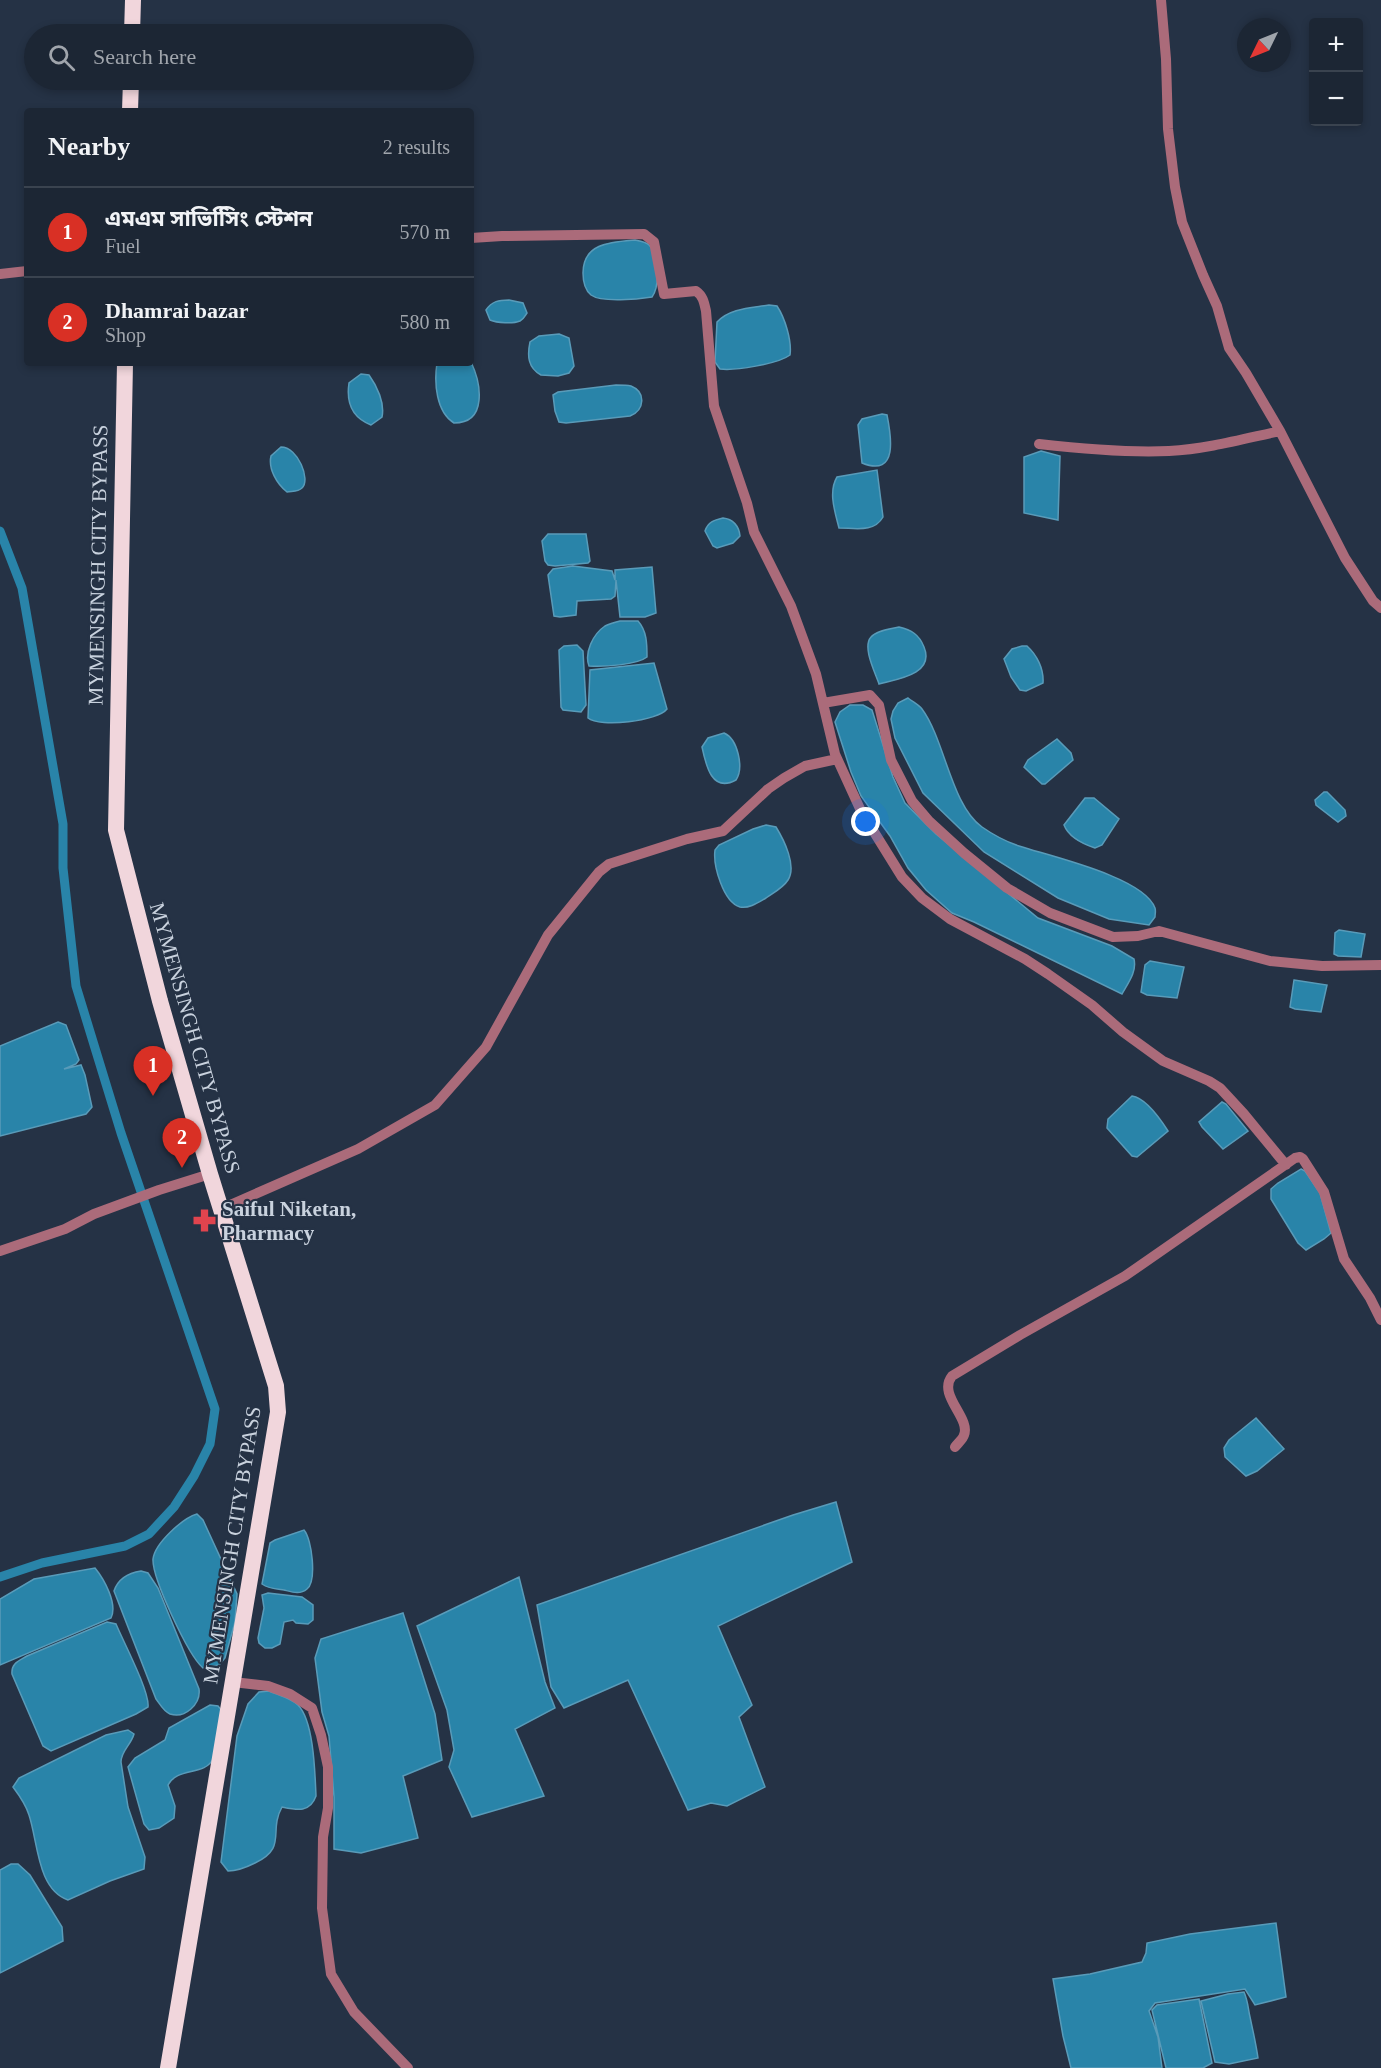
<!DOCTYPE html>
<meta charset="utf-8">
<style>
body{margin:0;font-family:"Times New Roman","Noto Sans Bengali",serif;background:#252e3c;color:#f1f3f6}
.controls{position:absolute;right:18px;top:18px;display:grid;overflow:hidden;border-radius:6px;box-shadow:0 3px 9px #0003}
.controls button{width:54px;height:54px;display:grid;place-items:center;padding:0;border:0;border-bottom:2px solid #3a434f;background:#1c2634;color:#f1f3f6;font:30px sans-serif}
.compass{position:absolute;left:1237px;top:18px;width:54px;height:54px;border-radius:50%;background:#1c2634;box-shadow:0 3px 9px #0003;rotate:227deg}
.you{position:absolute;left:866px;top:822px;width:21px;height:21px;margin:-15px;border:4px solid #fff;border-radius:50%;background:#1a73e8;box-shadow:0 0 0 9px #1a73e833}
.badge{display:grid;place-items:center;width:39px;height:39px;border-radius:50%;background:#d93025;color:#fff;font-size:20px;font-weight:700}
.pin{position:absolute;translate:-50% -50px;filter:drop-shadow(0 2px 3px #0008)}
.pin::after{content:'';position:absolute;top:32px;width:21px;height:18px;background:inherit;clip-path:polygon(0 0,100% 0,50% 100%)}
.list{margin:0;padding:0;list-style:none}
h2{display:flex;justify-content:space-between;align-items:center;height:78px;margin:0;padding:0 24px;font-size:26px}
h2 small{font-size:20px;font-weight:400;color:#a0a5ac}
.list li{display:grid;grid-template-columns:39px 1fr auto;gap:18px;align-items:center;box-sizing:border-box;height:90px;padding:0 24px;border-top:2px solid #3a434f}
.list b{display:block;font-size:22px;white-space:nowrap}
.list p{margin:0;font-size:20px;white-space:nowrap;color:#a0a5ac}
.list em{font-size:20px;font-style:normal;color:#a0a5ac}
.icon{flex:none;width:33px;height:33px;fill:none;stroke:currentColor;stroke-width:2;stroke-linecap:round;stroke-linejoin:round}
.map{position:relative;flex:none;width:1381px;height:2068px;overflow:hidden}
.search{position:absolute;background:#1c2634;box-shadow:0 3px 9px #0003;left:24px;top:24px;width:450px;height:66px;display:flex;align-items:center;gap:15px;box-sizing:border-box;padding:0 21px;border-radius:33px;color:#a0a5ac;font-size:22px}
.panel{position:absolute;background:#1c2634;box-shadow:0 3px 9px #0003;left:24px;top:108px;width:450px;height:258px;border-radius:6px}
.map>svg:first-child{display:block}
</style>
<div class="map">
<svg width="1381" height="2068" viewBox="0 0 1381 2068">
<rect width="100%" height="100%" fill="#253245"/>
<path fill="#2984a9" stroke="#599bb9" stroke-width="1.5" d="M635,240C640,241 646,242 649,245C659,255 660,286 652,297C639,299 602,303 591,295C585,290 583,281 583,273C583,243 611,242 635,240Z
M509,300L523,303L527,313C525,316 524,319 520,321C513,324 497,323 490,320L486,310C492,301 499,300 509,300Z
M769,305L777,306C785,318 792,341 790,355C778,364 734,371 720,369L715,362L717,322C730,308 751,308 769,305Z
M559,334L569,338L574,366L569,373L558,376L541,375C528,368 527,356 530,342L539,336Z
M471,362C481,383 488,423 454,423C436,412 434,383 437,363Z
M361,374L369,375C377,386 385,403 382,417L371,425C353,418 346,403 349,383Z
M616,385C621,385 627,385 631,386C646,392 645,410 630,416L566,423L559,422L555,411L553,395L558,392Z
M882,414L887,415C891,435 899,478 862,463L858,425L862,419Z
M281,447C298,447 311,480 302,488C298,492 292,491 287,492C277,484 268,469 271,456Z
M1041,451L1060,456L1058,520L1024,513V457Z
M877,470L883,517C874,533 855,528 839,528C835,512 828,492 837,477Z
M723,518C733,519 739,526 740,536L733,543L717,548L713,546L705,531C708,522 714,520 723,518Z
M548,534H586L590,561L588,563L555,566L548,565L545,561L542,541Z
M573,566L612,571L615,580V570L652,567L656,613L645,617H620L616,580L615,596L611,599L577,601L576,615L560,617L554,616L548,575L553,569Z
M620,621H638C647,631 647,644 647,657C637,665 603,667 589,666C584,653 593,634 605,626C609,624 616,622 620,621Z
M899,627C911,630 919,634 924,647C935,674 898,679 879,684C875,672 862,647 871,637C877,630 891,629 899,627Z
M577,645L583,651L586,705L581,712L563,710L561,707L559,650L564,646Z
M1022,646H1027C1037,655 1044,669 1043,683L1026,691L1020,690L1011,677L1004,659L1012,649Z
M654,663L667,709C658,721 600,728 588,718L590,670Z
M908,698C913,702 919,705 922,709C945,740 951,805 982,827C992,834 1007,842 1019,846C1049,856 1144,877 1155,908C1156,911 1155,914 1155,917L1149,925L1109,919L1058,898L984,852L923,793L895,738L891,719L893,711L898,703Z
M850,705H863L872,710L893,777L905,803L936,834L1038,918L1112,946L1134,959C1137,972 1128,983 1122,994L974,922L952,913L926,890L908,868L890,836L861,796L851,772L835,722L840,712Z
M724,733C738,739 744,768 736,780C712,793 706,766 702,747L708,738Z
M1057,739L1071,753L1073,760L1045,784H1042L1024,767L1028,760Z
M1324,792H1327L1345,810L1346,816L1338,822L1316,805L1315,800Z
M1085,798H1094L1119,819L1102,845L1095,848C1083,844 1069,838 1064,825Z
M766,825L776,827C784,840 797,866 788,880C783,888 773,893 766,898C759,902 749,909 740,907C723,902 713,865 715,850L719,845L753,829Z
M1339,930L1365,934L1361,957L1338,956L1334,954L1335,933Z
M1150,961L1184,967L1177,998L1147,995L1141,992L1145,965Z
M1294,980L1327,985L1321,1012L1295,1009L1290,1007Z
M58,1022L66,1025L79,1060L76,1064L64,1069L81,1065L85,1075L92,1107L86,1114L0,1136V1046Z
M1132,1096C1146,1098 1161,1120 1168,1131L1137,1157L1132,1156L1107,1128L1108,1119Z
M1222,1102L1226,1104L1248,1131L1223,1149L1202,1127L1199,1122Z
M1301,1169L1305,1171L1320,1193L1331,1233L1324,1239L1306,1250L1298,1243L1271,1199V1189L1278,1183Z
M1256,1418L1284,1449L1257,1471L1246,1476L1225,1457L1224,1448L1229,1440Z
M836,1502L852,1562L718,1626L752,1705L739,1717L765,1787L727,1806L711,1803L688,1810L628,1680L564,1708L551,1687L537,1605L793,1515Z
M197,1514L203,1520L237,1594L235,1622L225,1658L219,1665L203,1668C188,1655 152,1578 153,1559C155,1543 183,1518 197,1514Z
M304,1530C312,1539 317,1581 307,1589C300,1595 292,1592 284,1590C276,1589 269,1589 262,1584L270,1543L275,1540Z
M95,1568C104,1579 118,1604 111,1618L0,1665V1599L34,1579Z
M141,1571L148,1573L158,1588L199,1689C201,1704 185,1719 170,1714C163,1711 160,1704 156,1699L114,1591C118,1579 128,1573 141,1571Z
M519,1577L545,1682L555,1708L515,1729L544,1796L472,1817L449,1767L454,1750L447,1710L417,1626Z
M268,1593L302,1597L313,1605V1620L308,1624L296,1623L293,1620L284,1622L280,1644L272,1648H265L259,1643L258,1638L264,1608L262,1595Z
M403,1613L435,1714L442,1760L403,1776L418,1838L361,1853L334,1849V1797L329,1736L322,1712L315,1658L321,1639Z
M107,1622L116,1624C123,1641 150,1692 148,1707L136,1714L51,1751L43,1746L12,1674C11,1663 19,1661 27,1656Z
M269,1691C278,1695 291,1698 298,1705C314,1721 315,1774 316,1796C310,1813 297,1810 282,1807C268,1832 288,1847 255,1863C247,1867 237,1871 228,1871L221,1862L237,1736L248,1704L259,1692Z
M210,1705L218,1706L222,1711C220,1722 218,1750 213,1759C205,1776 177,1767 168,1785L175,1806L174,1818L159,1828L149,1830L144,1824L128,1767L135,1758L165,1740L169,1728Z
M128,1730L134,1734C131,1745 121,1751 121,1762L128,1807L145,1857L144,1869L110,1881L68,1900C37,1889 38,1842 29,1815C26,1805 19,1795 13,1787L19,1778L106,1735Z
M11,1864H18L30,1875L62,1927L63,1941L0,1973V1870Z
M1276,1923L1286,1997L1255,2005L1245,1989L1155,2003L1149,2011L1158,2037L1162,2068H1071L1063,2036L1053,1979L1090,1974L1142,1962L1146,1953L1147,1943L1190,1934Z
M1244,1992C1248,2001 1248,2008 1250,2017C1253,2031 1256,2044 1258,2058L1229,2064L1215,2062L1201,2001L1228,1994Z
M1199,1999L1212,2063L1203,2068H1166L1152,2010L1157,2005Z"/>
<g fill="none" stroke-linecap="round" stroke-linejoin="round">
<path stroke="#2984a9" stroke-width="9" d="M0,531L22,588L63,824V868L76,986L121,1133L215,1409L210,1444L194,1476L174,1507L149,1534L125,1546L42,1563L0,1577"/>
<path stroke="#ab6b7a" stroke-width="10" d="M1161,0L1166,59L1168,129L1175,187L1182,222L1203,275L1217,306L1229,348L1246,373L1280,431L1345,558L1373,601L1381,608
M471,238L502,236L644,234L654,242L664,294L696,291C703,296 704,302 706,311L714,406L747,503L754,532L791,606L816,674L835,754L861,811L902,877L922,898L950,919L1025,959L1048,974L1092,1005L1123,1032L1163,1061L1209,1081L1220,1088L1244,1114L1286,1165
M0,274L27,271
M1039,444C1083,449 1126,453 1169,451C1207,449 1243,439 1280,431
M823,703L870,695L879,705L891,760L912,801L929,821L964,853L1007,888L1050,913L1113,937L1138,936L1159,931L1270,961L1322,966L1381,965
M221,1209L358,1149L435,1105L486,1047L548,935L599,872L609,864L687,839L723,831L768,789L784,778L805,766L837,759
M0,1251L65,1229L94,1214L159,1190L210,1174
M955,1447C958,1443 963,1439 964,1435C971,1418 937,1395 952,1376L1020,1335L1125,1276L1295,1158L1300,1157L1303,1159L1324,1192L1344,1259L1370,1298L1381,1320
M233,1682L268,1686L290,1694L312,1708L321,1735L328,1767V1808L323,1837L322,1908L331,1974L354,2012L408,2068"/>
<path stroke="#f1d6dc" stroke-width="16" d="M132,34L133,0
M130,111L131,80
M125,363L116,830L160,1001L210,1174L276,1386L278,1412L168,2068"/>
</g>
<defs>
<symbol id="pharmacy-bare" viewBox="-9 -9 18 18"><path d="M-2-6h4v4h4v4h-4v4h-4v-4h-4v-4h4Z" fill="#e0444e" stroke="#253245" stroke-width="2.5" paint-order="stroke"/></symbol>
</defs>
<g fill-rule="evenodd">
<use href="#pharmacy-bare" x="188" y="1204" width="33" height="33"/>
</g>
<g text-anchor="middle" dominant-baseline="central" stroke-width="4.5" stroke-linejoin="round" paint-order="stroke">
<g font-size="21" fill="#c9d2de" stroke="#253245">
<text transform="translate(98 565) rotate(-89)">MYMENSINGH CITY BYPASS</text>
<text transform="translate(195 1038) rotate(74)">MYMENSINGH CITY BYPASS</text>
<text transform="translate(232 1545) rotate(-81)">MYMENSINGH CITY BYPASS</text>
</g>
<g font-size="21" font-weight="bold" fill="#c9d2de" stroke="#253245" text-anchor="start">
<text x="222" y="1209">Saiful Niketan,<tspan x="222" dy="24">Pharmacy</tspan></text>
</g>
</g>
</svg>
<div class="controls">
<button>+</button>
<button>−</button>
</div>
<svg class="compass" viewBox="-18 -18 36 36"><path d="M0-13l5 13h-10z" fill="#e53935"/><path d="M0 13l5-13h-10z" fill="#a0a5ac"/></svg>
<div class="you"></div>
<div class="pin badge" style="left:153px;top:1096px">1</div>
<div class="pin badge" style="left:182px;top:1168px">2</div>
<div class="search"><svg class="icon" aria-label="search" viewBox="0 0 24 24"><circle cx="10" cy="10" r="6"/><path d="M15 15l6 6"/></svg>Search here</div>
<section class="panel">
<h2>Nearby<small>2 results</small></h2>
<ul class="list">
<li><span class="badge">1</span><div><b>এমএম সাভ‌িসি‌িং স্ট‌েশন</b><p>Fuel</p></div><em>570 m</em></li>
<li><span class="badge">2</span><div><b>Dhamrai bazar</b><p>Shop</p></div><em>580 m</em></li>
</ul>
</section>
</div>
